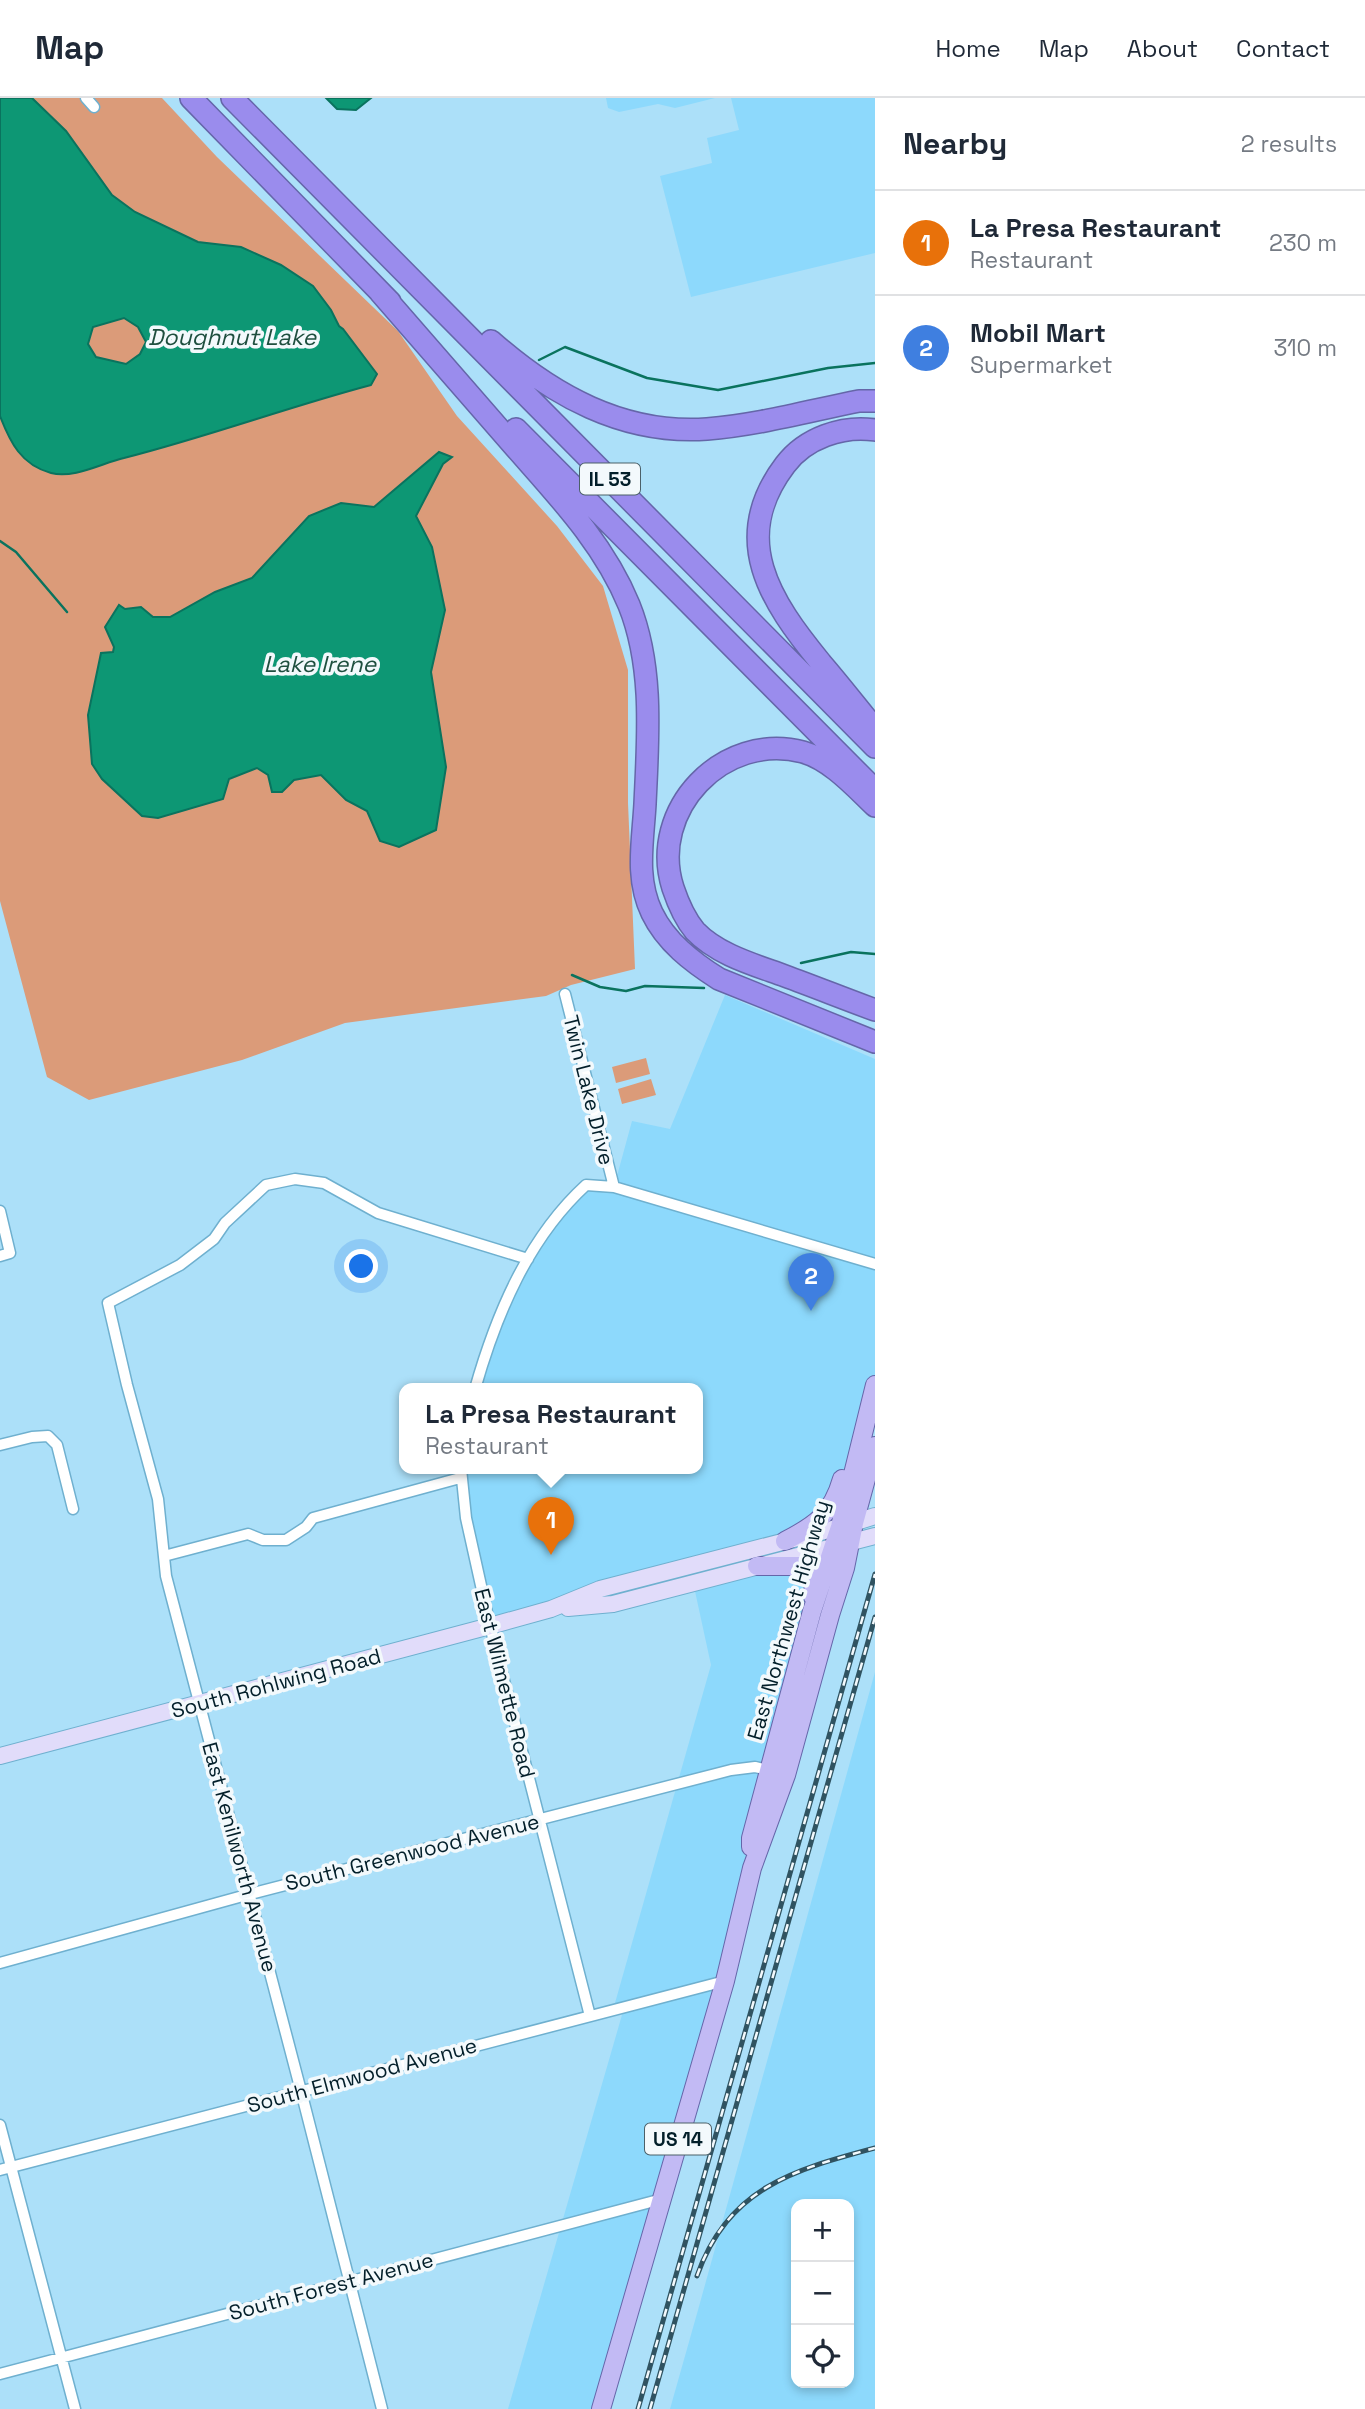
<!DOCTYPE html>
<meta charset="utf-8">
<style>
body{margin:0;font-family:"Space Grotesk",sans-serif;background:#f2f2f3;color:#1f2937}
.controls{position:absolute;right:21px;bottom:21px;display:grid;overflow:hidden;border-radius:14px;box-shadow:0 4px 10px #0003}
.controls button{width:63px;height:63px;display:grid;place-items:center;padding:0;border:0;border-bottom:2px solid #e0e1e3;background:#fff;color:#1f2937;font:35px sans-serif}
.you{position:absolute;left:362px;top:1169px;width:24px;height:24px;margin:-18px;border:5px solid #fff;border-radius:50%;background:#1a73e8;box-shadow:0 0 0 10px #1a73e833}
.badge{display:grid;place-items:center;width:46px;height:46px;border-radius:50%;background:#1a73e8;color:#fff;font-size:23px;font-weight:700}
.pin{position:absolute;translate:-50% -58px;filter:drop-shadow(0 2px 4px #0008)}
.pin::after{content:'';position:absolute;top:37px;width:24px;height:21px;background:inherit;clip-path:polygon(0 0,100% 0,50% 100%)}
.popup{position:absolute;left:399px;top:1285px;width:304px;height:91px;box-sizing:border-box;display:grid;place-content:center;border-radius:14px;background:#fff;filter:drop-shadow(0 2px 5px #0005);font-size:23px;white-space:nowrap;color:#747a83}
.popup b{font-size:26px;color:#1f2937}
.popup::after{content:'';position:absolute;left:50%;top:100%;margin-left:-14px;border:14px solid transparent;border-top-color:#fff}
.list{margin:0;padding:0;list-style:none}
h2{display:flex;justify-content:space-between;align-items:center;height:91px;margin:0;padding:0 28px;font-size:30px}
h2 small{font-size:23px;font-weight:400;color:#747a83}
.list li{display:grid;grid-template-columns:46px 1fr auto;gap:21px;align-items:center;box-sizing:border-box;height:105px;padding:0 28px;border-top:2px solid #e0e1e3}
.list b{display:block;font-size:26px;white-space:nowrap}
.list p{margin:0;font-size:23px;white-space:nowrap;color:#747a83}
.list em{font-size:23px;font-style:normal;color:#747a83}
.icon{flex:none;width:38px;height:38px;fill:none;stroke:currentColor;stroke-width:2;stroke-linecap:round;stroke-linejoin:round}
.map{position:relative;flex:none;width:875px;height:2311px;overflow:hidden}
header{display:flex;align-items:center;gap:42px;box-sizing:border-box;height:98px;padding:0 35px;background:#fff;border-bottom:2px solid #e0e1e3}
header strong{font-size:33px}
nav{display:flex;gap:38px;margin-inline-start:auto;font-size:24px}
main{display:flex}
aside{flex:1;background:#fff}
.map>svg:first-child{display:block}
</style>
<header>
<strong>Map</strong>
<nav><a>Home</a><a>Map</a><a>About</a><a>Contact</a></nav>
</header>
<main>
<div class="map">
<svg width="875" height="2311" viewBox="0 0 875 2311">
<rect width="100%" height="100%" fill="#ace0f9"/>
<path fill="#8dd9fc" fill-rule="evenodd" d="M606,0H715L675,10L658,6L619,14L608,10Z
M731,0H875V155L691,199L660,78L712,65L707,40L739,32Z
M725,897L875,961V1282L867,1293L838,1396L811,1429L490,1528L461,1371H698V1291H475L528,1161L586,1087L614,1089L632,1023L670,1031Z
M835,1447L752,1770L601,2311H508L624,1910L613,1912L711,1567L693,1484Z
M875,1574V2311H670L698,2212ZM796,2106H849V2285H796Z"/>
<path fill="#db9b79" d="M0,0H162L217,59L398,233L457,318L557,428L603,488L628,572V705L635,871L571,887L546,898L345,925L242,962L89,1002L47,979L0,803Z
M646,960L650,976L616,985L612,969Z
M651,981L656,997L622,1006L618,991Z"/>
<path fill="#0d9774" stroke="#0a735e" stroke-width="2" fill-rule="evenodd" d="M0,0H32L66,33L112,97L135,114L198,144L241,149L281,167L313,188L331,212L339,228L343,231L377,276L371,287C288,309 207,339 124,360C102,365 74,381 51,375C21,367 10,344 0,318ZM124,220L138,229L146,244L140,256L126,266L96,259L88,246L93,229Z
M326,0H371L356,12L337,11Z
M439,354L452,359L443,366L416,418L432,449L445,512L431,574L446,669L436,732L399,749L380,743L367,713L346,702L321,677L294,682L282,694H272L268,677L257,670L229,681L223,701L158,720L142,718L102,681L92,666L88,617L101,555L113,554L114,549L105,529L119,507L125,511L141,509L153,519H170L215,494L252,480L309,418L341,405L374,409Z"/>
<g fill="none" stroke-linecap="round" stroke-linejoin="round">
<path stroke="#0a735e" stroke-width="2.5" d="M539,262L565,249L647,280L718,292L828,270L875,265
M0,443L16,454L67,514
M801,865L851,854L875,856
M572,877L600,889L626,893L645,888L704,890"/>
<defs>
<path id="street" d="M86,0L94,9
M565,896L614,1089
M0,1113L10,1155L0,1158
M475,1291C496,1217 528,1140 586,1087L614,1089L875,1166
M0,1347L32,1339L48,1338L57,1347L73,1411
M461,1371L466,1420L490,1528L590,1918
M164,1458L248,1436L263,1442H286L306,1429L313,1420L460,1380
M0,1865L250,1796L731,1672L755,1669L773,1673
M0,2027L75,2311
M0,2072L725,1883
M0,2276L662,2101
M382,2311L301,1993L166,1478L158,1401L127,1287L108,1205L180,1167L214,1141L225,1125L266,1087L295,1081L324,1085L378,1115L528,1161"/>
<path id="secondary" d="M568,1510L613,1506L875,1438
M0,1658L490,1528L551,1511L600,1491L840,1429L875,1418"/>
<path id="primary" d="M785,1443C816,1427 832,1416 842,1381
M757,1468H798L806,1470L814,1482L813,1499
M751,1749V1740L812,1513L840,1429L875,1287
M601,2311L725,1883L752,1770L786,1677L830,1517L845,1470L854,1425L875,1348"/>
<path id="highway" d="M191,0L390,204
M232,0L875,649
M380,194C425,245 470,297 515,349C558,398 604,446 629,507C654,569 648,640 645,706C643,743 635,780 652,815C666,844 692,864 719,881L875,944
M491,243C552,297 623,337 707,331C758,327 809,313 859,303H875
M516,331L875,692
M875,332C843,327 805,340 785,367C729,441 770,503 821,565C840,587 857,609 875,631
M875,708C855,689 831,662 803,654C723,633 648,712 673,790C678,805 685,821 695,833C718,857 755,867 785,878C815,889 845,901 875,912"/>
</defs>
<use href="#street" stroke="#6fb0cf" stroke-width="13"/>
<use href="#secondary" stroke="#6fb0cf" stroke-width="18"/>
<use href="#primary" stroke="#6566a9" stroke-width="20"/>
<use href="#highway" stroke="#6566a9" stroke-width="24"/>
<use href="#street" stroke="#fff" stroke-width="10"/>
<use href="#secondary" stroke="#e1dcfa" stroke-width="16"/>
<use href="#primary" stroke="#c2baf4" stroke-width="18"/>
<use href="#highway" stroke="#9a8ced" stroke-width="21"/>
<defs>
<path id="rail" d="M697,2178C728,2090 793,2072 875,2050
M638,2311L875,1476
M650,2311L875,1519"/>
</defs>
<use href="#rail" stroke="#305361" stroke-width="5"/>
<use href="#rail" stroke="#f3f9fc" stroke-width="2.5" stroke-dasharray="8" stroke-linecap="butt"/>
</g>
<g text-anchor="middle" dominant-baseline="central" stroke-width="7" stroke-linejoin="round" paint-order="stroke">
<g fill="#f3f9fc" stroke="#4b6069" stroke-width="2">
<rect x="580" y="365.5" width="60" height="31" rx="5"/>
<rect x="645" y="2025.5" width="66" height="31" rx="5"/>
</g>
<g font-size="19" font-weight="bold" fill="#031f2a">
<text x="610" y="381">IL 53</text>
<text x="678" y="2041">US 14</text>
</g>
<g font-size="21" fill="#031f2a" stroke="#f3f9fc">
<text transform="translate(589 992) rotate(76)">Twin Lake Drive</text>
<text transform="translate(788 1522) rotate(-74)">East Northwest Highway</text>
<text transform="translate(276 1585) rotate(-15)">South Rohlwing Road</text>
<text transform="translate(505 1585) rotate(76)">East Wilmette Road</text>
<text transform="translate(412 1754) rotate(-14)">South Greenwood Avenue</text>
<text transform="translate(240 1759) rotate(75)">East Kenilworth Avenue</text>
<text transform="translate(362 1977) rotate(-15)">South Elmwood Avenue</text>
<text transform="translate(331 2188) rotate(-15)">South Forest Avenue</text>
</g>
<g font-size="23" font-style="italic" fill="#1f4f3f" stroke="#f3f9fc">
<text x="232" y="239">Doughnut Lake</text>
<text x="320" y="566">Lake Irene</text>
</g>
</g>
</svg>
<div class="controls">
<button>+</button>
<button>−</button>
<button><svg class="icon" aria-label="locate" viewBox="0 0 24 24"><circle cx="12" cy="12" r="6"/><path d="M12 2v4M12 18v4M2 12h4M18 12h4"/></svg></button>
</div>
<div class="you"></div>
<div class="pin badge" style="left:551px;top:1457px;background:#e8710a">1</div>
<div class="popup"><b>La Presa Restaurant</b>Restaurant</div>
<div class="pin badge" style="left:811px;top:1213px;background:#3f7fe0">2</div>
</div>
<aside>
<h2>Nearby<small>2 results</small></h2>
<ul class="list">
<li><span class="badge" style="background:#e8710a">1</span><div><b>La Presa Restaurant</b><p>Restaurant</p></div><em>230 m</em></li>
<li><span class="badge" style="background:#3f7fe0">2</span><div><b>Mobil Mart</b><p>Supermarket</p></div><em>310 m</em></li>
</ul>
</aside>
</main>
